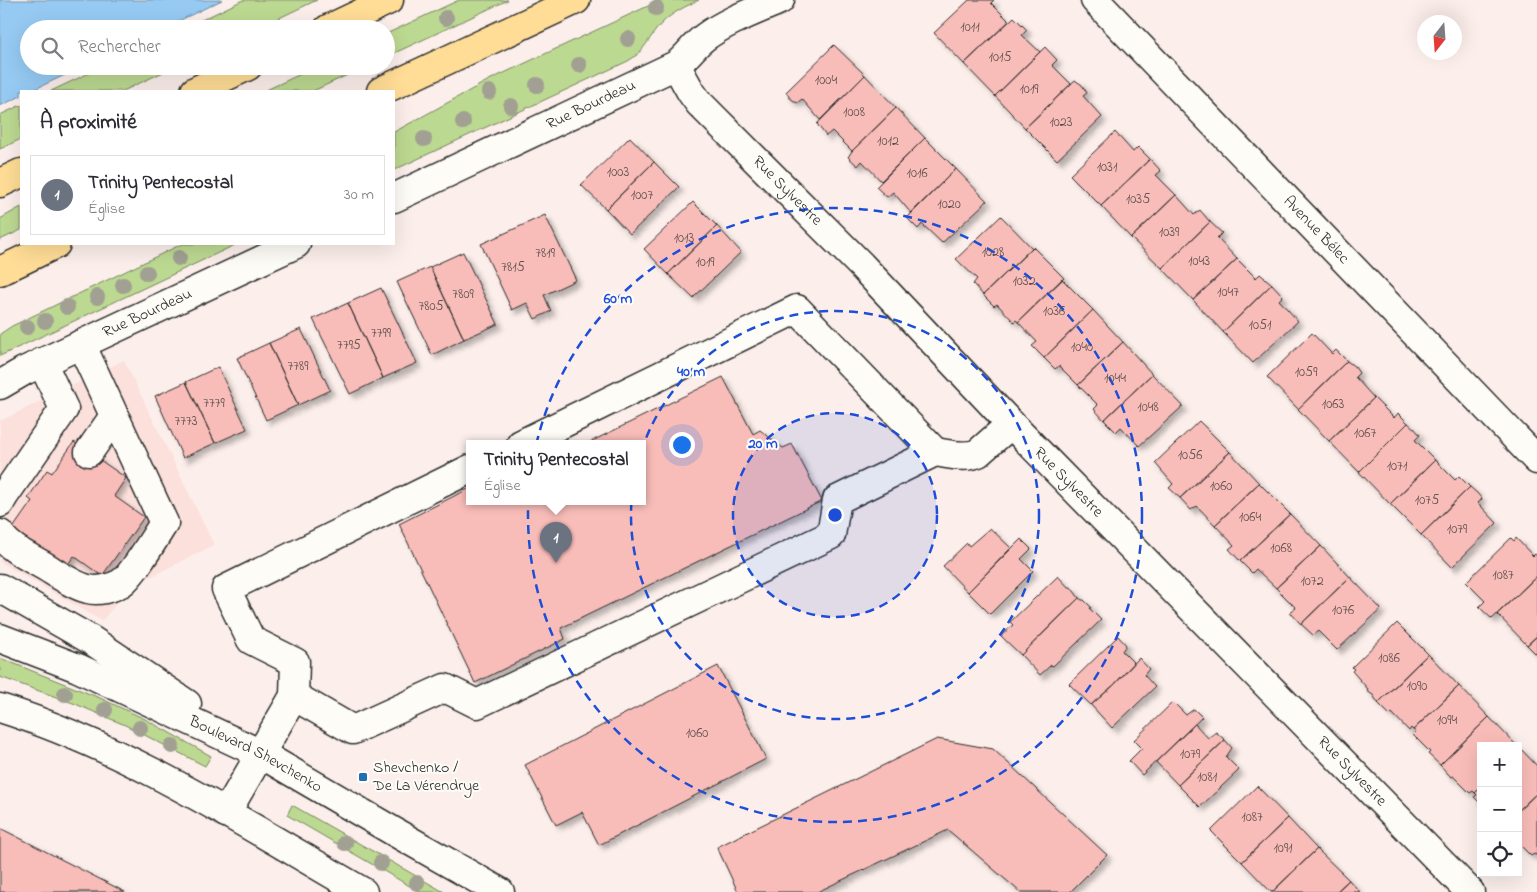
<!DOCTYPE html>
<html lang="fr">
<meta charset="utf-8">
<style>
body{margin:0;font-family:"Indie Flower",sans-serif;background:#f7f7f7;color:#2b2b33}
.controls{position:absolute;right:15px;bottom:15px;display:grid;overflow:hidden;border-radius:0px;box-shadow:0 5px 20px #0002}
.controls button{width:45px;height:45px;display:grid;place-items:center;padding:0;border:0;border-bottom:1px solid #e1e1e2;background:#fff;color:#2b2b33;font:25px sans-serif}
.compass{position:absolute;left:1417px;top:15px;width:45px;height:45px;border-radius:50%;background:#fff;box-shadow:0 5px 20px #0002;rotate:197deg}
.you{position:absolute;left:681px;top:444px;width:18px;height:18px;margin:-12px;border:4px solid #fff;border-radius:50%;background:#1a73e8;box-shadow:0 0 0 8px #1a73e833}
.badge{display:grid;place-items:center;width:32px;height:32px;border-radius:50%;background:#d93025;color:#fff;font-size:16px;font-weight:700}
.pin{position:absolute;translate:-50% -41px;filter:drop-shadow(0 1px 2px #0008)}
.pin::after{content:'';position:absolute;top:26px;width:18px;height:15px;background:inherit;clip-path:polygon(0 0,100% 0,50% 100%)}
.popup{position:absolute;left:466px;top:440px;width:180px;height:65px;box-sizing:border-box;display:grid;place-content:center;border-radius:0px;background:#fff;filter:drop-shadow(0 1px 4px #0005);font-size:16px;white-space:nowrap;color:#7c7c81}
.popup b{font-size:19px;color:#2b2b33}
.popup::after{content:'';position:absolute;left:50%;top:100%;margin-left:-10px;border:10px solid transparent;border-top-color:#fff}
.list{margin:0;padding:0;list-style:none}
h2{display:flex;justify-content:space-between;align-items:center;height:65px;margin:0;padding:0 20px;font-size:21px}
h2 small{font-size:16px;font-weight:400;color:#7c7c81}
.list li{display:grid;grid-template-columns:32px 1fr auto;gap:15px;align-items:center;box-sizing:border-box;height:80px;margin:0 10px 10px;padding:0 10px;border:1px solid #e1e1e2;border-radius:0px}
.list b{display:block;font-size:19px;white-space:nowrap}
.list p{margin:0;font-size:16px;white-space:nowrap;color:#7c7c81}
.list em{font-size:16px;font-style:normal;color:#7c7c81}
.icon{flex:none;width:28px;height:28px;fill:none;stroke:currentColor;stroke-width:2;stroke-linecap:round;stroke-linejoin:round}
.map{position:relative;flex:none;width:1537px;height:892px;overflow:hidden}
.search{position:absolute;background:#fff;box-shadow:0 5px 20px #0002;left:20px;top:20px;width:375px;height:55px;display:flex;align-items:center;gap:12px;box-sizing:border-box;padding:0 18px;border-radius:28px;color:#7c7c81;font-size:19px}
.panel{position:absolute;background:#fff;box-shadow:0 5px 20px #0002;left:20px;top:90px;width:375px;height:155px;border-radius:0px}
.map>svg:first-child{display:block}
</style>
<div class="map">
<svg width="1537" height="892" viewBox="0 0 1537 892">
<defs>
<filter id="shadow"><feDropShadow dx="4.5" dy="4.5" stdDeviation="2.5" flood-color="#0004"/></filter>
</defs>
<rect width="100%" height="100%" fill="#fcefeb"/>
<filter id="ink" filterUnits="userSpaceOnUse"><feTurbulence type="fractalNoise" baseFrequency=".02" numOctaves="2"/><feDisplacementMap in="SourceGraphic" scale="10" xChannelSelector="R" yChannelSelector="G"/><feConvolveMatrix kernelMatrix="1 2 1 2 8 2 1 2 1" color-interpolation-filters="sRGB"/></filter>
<g filter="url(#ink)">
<path fill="#fbe0dc" d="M124,360L214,545L129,588L102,621L0,562V421Z"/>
<path fill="#bcd991" stroke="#74825e" d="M243,0H317L256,29H183Z
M459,0H508L386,57V34Z
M661,0H699C686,6 672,13 662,23C649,36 646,51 628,61L394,170V132L489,80Z
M104,66H176L123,91H51Z
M318,66H367L313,91H264Z
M21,105V139L0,149V115Z
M21,207V230L0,240V219Z
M182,244H237L0,356V334L12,326Z
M0,658L100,698L145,719L211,756L205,766L125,725L73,703L0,677Z
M292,805L444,892H420L287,815Z"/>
<path fill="#96caf3" stroke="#6b8aa3" d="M0,0H222L162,29H29V66H84L31,91H21V96L0,106Z"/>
<path fill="#f9bdb9" stroke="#2b2b2b" filter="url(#shadow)" d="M969,0H994L991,3L1009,21L964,64L934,33Z
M1014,17L1027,30L1022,35L1040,52L995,96L964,64Z
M834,45L865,75L820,120L802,99L797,103L790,98L786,92Z
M1045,47L1057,60L1052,65L1071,84L1025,128L995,96Z
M865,75L896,108L852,151L832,131L826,136L817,124Z
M1075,80L1082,85L1087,93L1083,96L1102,117L1057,160L1025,128Z
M896,108L925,138L881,181L862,161L858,166L848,157L852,151Z
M1115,132L1133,152L1138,147L1150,159L1101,206L1070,175Z
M630,137L654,162L606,209L581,185Z
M925,138L956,169L911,213L893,192L887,197L876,187Z
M1150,159L1161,171L1156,175L1176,195L1131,238L1101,206Z
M654,162L679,187L630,234L606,209Z
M956,169L987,201L942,243L922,224L918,229L907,218Z
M1176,195L1194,215L1200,210L1210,222L1162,268L1131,238Z
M693,202L717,226L668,274L644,249Z
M545,215L576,280L544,295L551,311L535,319L527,303L512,310L481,244Z
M1001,216L1032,248L983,295L973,284L977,279L956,259Z
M1210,222L1222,233L1217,238L1237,259L1193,300L1162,268Z
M717,226L741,252L693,298L668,274Z
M1033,247L1064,278L1018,322L1016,320L1014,322L997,304L994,306L983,295Z
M463,252L498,324L464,339L430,267Z
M1237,259L1256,278L1260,274L1272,284L1223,332L1193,300Z
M430,267L464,339L432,355L397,282Z
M1062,279L1093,310L1044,358L1032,346L1037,342L1018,322Z
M1272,284L1283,296L1279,300L1298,321L1253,363L1223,332Z
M381,288L417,363L383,378L348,303Z
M348,303L383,378L350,394L313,319Z
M1093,310L1123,342L1078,385L1059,366L1055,369L1044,358Z
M301,329L330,390L298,405L269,343Z
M1312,333L1332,354L1336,350L1347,361L1298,409L1267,377Z
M1123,342L1152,374L1104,420L1094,409L1098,405L1078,385Z
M269,343L298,405L266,420L237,358Z
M1347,361L1355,367L1359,373L1355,377L1374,398L1329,441L1298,409Z
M218,367L247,429L215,443L186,382Z
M1152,374L1183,406L1139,446L1121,427L1116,432L1104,420Z
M723,377L753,434L760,430L783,448L792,444L822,501L561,628L565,639L475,683L399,524L470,488V502H642V444H586Z
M186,382L215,443L183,458L155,396Z
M1374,398L1394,418L1398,413L1408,423L1359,472L1329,441Z
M1199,421L1230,452L1180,498L1169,488L1173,484L1155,463Z
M1408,423L1415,429L1420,435L1415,440L1435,460L1390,504L1359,472Z
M74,442L126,478L114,496L144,517L102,576L74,556L65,568L11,531L32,501L28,498L47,470L52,473Z
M1230,452L1259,483L1215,525L1197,506L1191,510L1180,498Z
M1435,460L1455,480L1459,476L1470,487L1421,535L1390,504Z
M1259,483L1290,514L1240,561L1229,549L1234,545L1215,525Z
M1470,487L1477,493L1482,499L1478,503L1497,523L1452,567L1421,535Z
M1290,514L1321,546L1276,588L1256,569L1252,573L1240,561Z
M990,528L1011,548L968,592L943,566L967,543L969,546Z
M1511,538L1514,541L1516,538L1533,556L1535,554L1537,556V576L1492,619L1479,607L1485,601L1466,582Z
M1021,539L1031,549L1021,559L1033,571L990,614L968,592Z
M1321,546L1350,577L1301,624L1290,612L1296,608L1276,588Z
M1058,576L1068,587H1071L1079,598L1021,655L1001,636L1013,625L1010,622Z
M1537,576V636L1527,645L1497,614Z
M1350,577L1381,609L1337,650L1318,631L1313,635L1301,624Z
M1079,598L1082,600H1084L1091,607L1090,609L1101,620L1053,666L1051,665L1040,675L1021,655Z
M1397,623L1428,654L1378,703L1373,695L1367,691L1368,689L1352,671L1354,669L1352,667Z
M1118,636L1126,645L1122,651L1134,663L1114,685L1091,705L1069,684Z
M1537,636V655L1527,645Z
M1428,654L1459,686L1413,730L1411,728L1409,731L1392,713L1390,715L1378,703Z
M1139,658L1149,669L1144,675L1155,687L1112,728L1091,705L1114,685Z
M718,666L766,759L599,845L582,812L556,825L525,765Z
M1459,686L1489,717L1440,765L1428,754L1430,752L1413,735L1416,732L1413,730Z
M1173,702L1186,715L1194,709L1202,717L1142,775L1129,761L1142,748L1134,740Z
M1489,717L1517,746H1481V787L1475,793L1473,791L1470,793L1453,776L1451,777L1440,765Z
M1195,724L1208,738L1216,732L1225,740L1178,785L1156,762Z
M937,739L993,749L1107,855L1070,892H1020L948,830L817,892H738L717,847Z
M1225,740L1232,748L1226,757L1239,770L1200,807L1178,785Z
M1520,748L1537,766V793L1518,811V750Z
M1257,786L1288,818L1242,862L1211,831Z
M1481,787V804L1474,797L1477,795L1475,793Z
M1537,793V854L1536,855L1534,854L1531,856L1518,843V811Z
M1288,818L1317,849L1272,892H1271L1242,862Z
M0,828L125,892H0Z
M1317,849L1349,880L1336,892H1272Z
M1349,880L1360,892H1336Z"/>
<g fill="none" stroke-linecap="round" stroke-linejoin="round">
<defs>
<g id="minor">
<path id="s1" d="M1095,0L1537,460"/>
<path id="s2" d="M676,65L691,92L699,103L861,265L1011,424L1470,892"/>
<path id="s3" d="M394,198L676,65C687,57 694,45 705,37C727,21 755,11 780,0"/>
<path id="s4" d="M0,385L24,371L296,244"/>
<path d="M89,452L114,416"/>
<path d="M935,452C949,454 965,459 978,453L1011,424"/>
<path d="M470,469L226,589L251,640L295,662L294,696L353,730L445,688L477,704L831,535L837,500L935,452L797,309L521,444"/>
<path d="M0,503L4,496L64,409L42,362"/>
<path d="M0,534C10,549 31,558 46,567C59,575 73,585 88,589C98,592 112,588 121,583C133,575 155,537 164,523L81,344"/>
<path d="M0,588L91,640L187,704"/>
<path id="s5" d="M0,638L78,668L261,754L398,834L500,892"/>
<path d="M0,708C130,749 245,824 363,892"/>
<path d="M226,813L294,696"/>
</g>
<path id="major" d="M328,29L389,0
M195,91L248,66
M381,91L576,0
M0,183L21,173
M0,271L56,244"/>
</defs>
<use href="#minor" stroke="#2b2b2b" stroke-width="31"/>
<use href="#major" stroke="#2b2b2b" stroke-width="31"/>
<use href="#minor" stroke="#fdfcf7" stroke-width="28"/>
<use href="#major" stroke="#ffdd96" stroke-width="28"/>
</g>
<g fill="#a1a092">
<circle cx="656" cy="8" r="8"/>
<circle cx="446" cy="18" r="8"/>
<circle cx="628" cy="39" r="8"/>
<circle cx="579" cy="65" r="8"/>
<circle cx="537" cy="85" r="8"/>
<circle cx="489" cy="92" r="8"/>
<circle cx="511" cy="106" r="8"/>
<circle cx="463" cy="122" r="8"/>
<circle cx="424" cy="139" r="8"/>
<circle cx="179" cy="258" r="8"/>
<circle cx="147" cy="273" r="8"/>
<circle cx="123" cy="285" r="8"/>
<circle cx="97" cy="297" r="8"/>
<circle cx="67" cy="307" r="8"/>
<circle cx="45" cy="321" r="8"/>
<circle cx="27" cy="327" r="8"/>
<circle cx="65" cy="694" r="8"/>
<circle cx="105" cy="710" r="8"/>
<circle cx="140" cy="728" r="8"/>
<circle cx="172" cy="746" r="8"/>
<circle cx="345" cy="843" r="8"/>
<circle cx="381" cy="863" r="8"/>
<circle cx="417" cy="883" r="8"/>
</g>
</g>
<circle cx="835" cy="515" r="102" fill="#1d4ed8" fill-opacity=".12"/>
<g fill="none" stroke="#1d4ed8" stroke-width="2.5" stroke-dasharray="9 6">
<circle cx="835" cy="515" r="102"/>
<circle cx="835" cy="515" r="204"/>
<circle cx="835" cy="515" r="307"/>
</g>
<rect fill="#1f6fb2" stroke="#fdfcf7" stroke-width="2" x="358" y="772" width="10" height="10" rx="2.5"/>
<g text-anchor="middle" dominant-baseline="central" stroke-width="4" stroke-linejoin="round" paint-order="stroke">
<g font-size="14" fill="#5e504e">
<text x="970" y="27">1011</text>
<text x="1000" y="57">1015</text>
<text x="826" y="80">1004</text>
<text x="1029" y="89">1019</text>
<text x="854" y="112">1008</text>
<text x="1061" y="122">1023</text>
<text x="888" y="141">1012</text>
<text x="1107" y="167">1031</text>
<text x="618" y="172">1003</text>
<text x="917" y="173">1016</text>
<text x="642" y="195">1007</text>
<text x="1138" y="199">1035</text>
<text x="949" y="204">1020</text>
<text x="1169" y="232">1039</text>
<text x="684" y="238">1013</text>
<text x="993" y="252">1028</text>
<text x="545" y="253">7819</text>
<text x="1199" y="261">1043</text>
<text x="705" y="262">1019</text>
<text x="513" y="267">7815</text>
<text x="1024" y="281">1032</text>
<text x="1228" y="292">1047</text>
<text x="463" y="294">7809</text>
<text x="431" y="306">7805</text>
<text x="1054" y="311">1036</text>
<text x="1260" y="325">1051</text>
<text x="381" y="333">7799</text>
<text x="349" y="345">7795</text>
<text x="1082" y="347">1040</text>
<text x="298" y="366">7789</text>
<text x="1306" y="372">1059</text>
<text x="1115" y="378">1044</text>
<text x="214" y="403">7779</text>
<text x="1333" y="404">1063</text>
<text x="1148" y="407">1048</text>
<text x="186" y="421">7773</text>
<text x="1365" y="433">1067</text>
<text x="1190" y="455">1056</text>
<text x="1397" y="466">1071</text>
<text x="1221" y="486">1060</text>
<text x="1427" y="500">1075</text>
<text x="1250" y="517">1064</text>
<text x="1457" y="529">1079</text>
<text x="1281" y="548">1068</text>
<text x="1503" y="575">1087</text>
<text x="1312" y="581">1072</text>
<text x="1343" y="610">1076</text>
<text x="1389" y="658">1086</text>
<text x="1417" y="686">1090</text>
<text x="1447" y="720">1094</text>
<text x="697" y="733">1060</text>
<text x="1190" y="754">1079</text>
<text x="1207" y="777">1081</text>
<text x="1252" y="817">1087</text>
<text x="1283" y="848">1091</text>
</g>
<g font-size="16" fill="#2b2b2b" stroke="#fdfcf7">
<text stroke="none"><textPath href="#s3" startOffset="218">Rue Bourdeau</textPath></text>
<text stroke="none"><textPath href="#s2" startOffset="169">Rue Sylvestre</textPath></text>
<text stroke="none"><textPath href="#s1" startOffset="319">Avenue Bélec</textPath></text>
<text stroke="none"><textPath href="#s4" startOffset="164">Rue Bourdeau</textPath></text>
<text stroke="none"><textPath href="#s2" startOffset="574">Rue Sylvestre</textPath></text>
<text stroke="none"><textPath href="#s5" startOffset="281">Boulevard Shevchenko</textPath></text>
<text stroke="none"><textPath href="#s2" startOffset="979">Rue Sylvestre</textPath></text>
</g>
<g font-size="16" fill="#2b2b2b" stroke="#fdfcf7" text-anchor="start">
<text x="373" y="768">Shevchenko /<tspan x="373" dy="18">De La Vérendrye</tspan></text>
</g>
</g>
<circle cx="835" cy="515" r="8" fill="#1d4ed8" stroke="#fdfcf7" stroke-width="2.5"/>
<g font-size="15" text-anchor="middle" font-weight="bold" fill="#1d4ed8" stroke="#fdfcf7" stroke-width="4" stroke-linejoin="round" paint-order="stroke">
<text x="618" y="303">60 m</text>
<text x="691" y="376">40 m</text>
<text x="763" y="448">20 m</text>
</g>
</svg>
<div class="controls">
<button>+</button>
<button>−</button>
<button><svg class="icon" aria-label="locate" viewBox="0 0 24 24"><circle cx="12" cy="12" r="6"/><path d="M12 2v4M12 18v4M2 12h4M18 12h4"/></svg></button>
</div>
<svg class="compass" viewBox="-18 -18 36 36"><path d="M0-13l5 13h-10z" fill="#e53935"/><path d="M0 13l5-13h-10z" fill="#7c7c81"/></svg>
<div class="you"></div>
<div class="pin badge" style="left:556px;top:563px;background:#6b7280">1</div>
<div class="popup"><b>Trinity Pentecostal</b>Église</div>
<div class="search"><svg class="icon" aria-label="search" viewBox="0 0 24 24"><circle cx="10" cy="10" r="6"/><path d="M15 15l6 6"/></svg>Rechercher</div>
<section class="panel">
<h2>À proximité<small></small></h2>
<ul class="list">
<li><span class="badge" style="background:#6b7280">1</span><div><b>Trinity Pentecostal</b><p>Église</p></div><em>30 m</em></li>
</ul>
</section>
</div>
